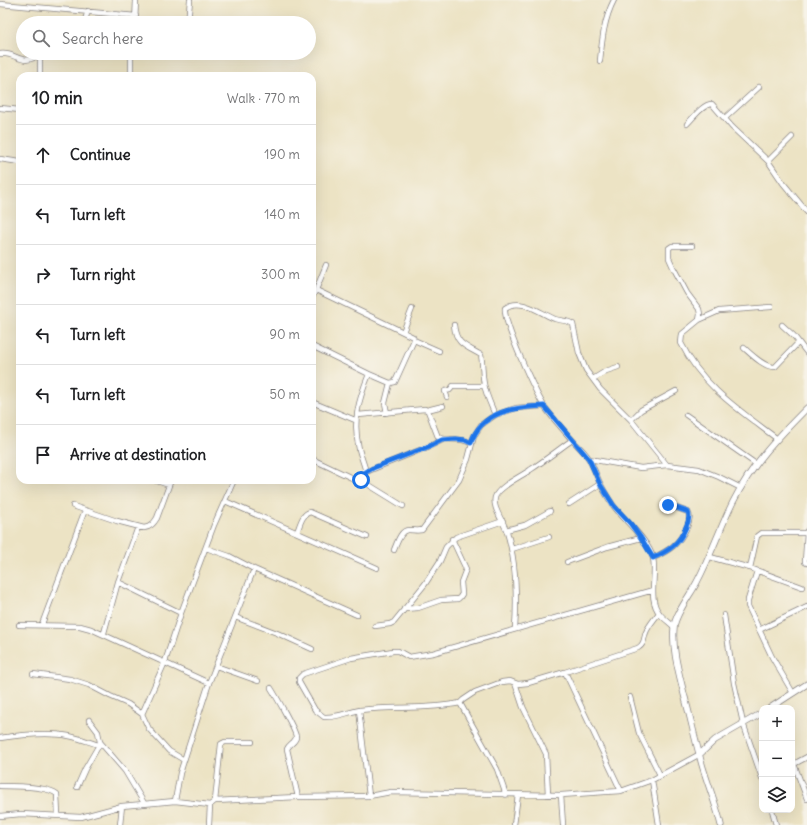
<!DOCTYPE html>
<meta charset="utf-8">
<style>
body{margin:0;font-family:Delius,sans-serif;background:#f6f6f6;color:#202124}
.controls{position:absolute;right:12px;bottom:12px;display:grid;overflow:hidden;border-radius:8px;box-shadow:0 4px 16px #0002}
.controls button{width:36px;height:36px;display:grid;place-items:center;padding:0;border:0;border-bottom:1px solid #e0e0e0;background:#fff;color:#202124;font:20px sans-serif}
.stop{position:absolute;width:12px;height:12px;margin:-9px;border:3px solid #1a73e8;border-radius:50%;background:#fff}
.stop.end{background:#1a73e8;border-color:#fff;box-shadow:0 1px 4px #0008}
.list{margin:0;padding:0;list-style:none}
h2{display:flex;justify-content:space-between;align-items:center;height:52px;margin:0;padding:0 16px;font-size:17px}
h2 small{font-size:13px;font-weight:400;color:#757577}
.list li{display:grid;grid-template-columns:26px 1fr auto;gap:12px;align-items:center;box-sizing:border-box;height:60px;padding:0 16px;border-top:1px solid #e0e0e0}
.list b{display:block;font-size:15px;white-space:nowrap}
.list em{font-size:13px;font-style:normal;color:#757577}
.icon{flex:none;width:22px;height:22px;fill:none;stroke:currentColor;stroke-width:2;stroke-linecap:round;stroke-linejoin:round}
.map{position:relative;flex:none;width:807px;height:825px;overflow:hidden}
.search{position:absolute;background:#fff;box-shadow:0 4px 16px #0002;left:16px;top:16px;width:300px;height:44px;display:flex;align-items:center;gap:10px;box-sizing:border-box;padding:0 14px;border-radius:22px;color:#757577;font-size:15px}
.panel{position:absolute;background:#fff;box-shadow:0 4px 16px #0002;left:16px;top:72px;width:300px;height:412px;border-radius:12px}
.map>svg:first-child{display:block}
</style>
<div class="map">
<svg width="807" height="825" viewBox="0 0 807 825">
<rect width="100%" height="100%" fill="#f7f3e8"/>
<filter id="ink" filterUnits="userSpaceOnUse"><feTurbulence type="fractalNoise" baseFrequency=".025" numOctaves="2"/><feDisplacementMap in="SourceGraphic" scale="8" xChannelSelector="R" yChannelSelector="G"/><feConvolveMatrix kernelMatrix="1 2 1 2 8 2 1 2 1" color-interpolation-filters="sRGB"/></filter>
<filter id="wash" filterUnits="userSpaceOnUse"><feTurbulence type="fractalNoise" baseFrequency=".012" numOctaves="4" result="noise"/><feDisplacementMap in="SourceGraphic" scale="16" xChannelSelector="R" yChannelSelector="G"/><feGaussianBlur stdDeviation="0.9" result="paint"/><feColorMatrix in="noise" values="0 0 0 0 0 0 0 0 0 0 0 0 0 0 0 0 0 1.4 0 .05"/><feComposite in="paint" operator="in"/></filter>
<g filter="url(#wash)">
<rect width="100%" height="100%" fill="#ece3c4"/>
</g>
<g filter="url(#ink)">
<g fill="none" stroke-linecap="round" stroke-linejoin="round">
<defs>
<path id="minor" d="M0,4L136,16
M188,19L208,23
M84,23L88,11
M135,23L136,0
M188,23L190,0
M0,54C16,51 22,69 41,53
M40,54V76
M600,61C602,40 604,19 614,0
M131,75V53
M0,108L20,110
M725,118L759,87
M687,124C694,117 703,104 712,104L732,127L768,161L783,183L807,212
M0,159L20,162
M768,161L792,137
M692,246H672L669,248V258L673,267L687,293L699,309L700,314L699,320L682,334L681,343C702,386 739,410 776,438
M316,290L326,265
M312,297L316,290L403,332L413,337L414,340L395,382L390,383L369,374C359,399 352,421 359,449C361,457 364,464 366,472
M699,320L719,311L771,307
M454,325C456,345 466,346 481,355C483,365 482,374 484,384C486,395 491,405 495,415
M782,325L794,336L807,353
M403,332L412,309
M414,340L439,351
M312,346L369,374
M744,348C752,355 765,368 775,367L798,343
M593,379L606,371L618,367
M447,397L445,391L450,390L453,386H484
M312,402L355,420
M427,410L443,406
M387,413L385,403L390,383
M358,415L425,409L428,411L438,437C446,442 458,436 471,443
M686,415L756,464
M631,420L641,410L676,391
M312,459L352,478L361,480L366,472L373,469L430,446L442,440
M589,459L641,468L667,465L699,469L719,477L741,488
M667,465L631,420L600,389L586,370L579,353L573,324C568,320 561,321 555,319C540,313 521,297 505,308C503,323 535,391 544,406C553,419 565,432 575,443C580,448 586,453 589,459C593,466 596,474 599,481C603,489 608,498 613,505C624,521 648,539 653,558C657,576 647,599 660,614C664,619 669,622 674,627
M154,480L169,485
M361,480L403,506
M225,501L377,568
M569,504L600,484
M73,506L117,521L144,528C151,527 154,523 157,518L171,480
M138,527L118,582L181,613
M506,530L525,525L550,511
M807,531L805,562L807,563
M297,532C300,525 302,514 310,512L367,537
M206,548L229,556L254,569L357,615
M512,549L549,537
M394,550C397,543 401,529 409,530C414,530 417,531 422,530L459,480L468,459L474,436L481,425L495,415L516,408L544,406
M710,557L750,568L802,587
M653,558C670,550 679,544 687,527C689,521 691,517 688,512L668,505
M567,562L607,547L641,538
M750,568L757,536L761,533H807
M757,571L748,600V606L772,657L793,693
M653,590L433,653L409,657L398,651H393L351,658L303,674L299,678V682L315,710L324,717C336,718 348,712 360,710C394,706 427,710 460,703L463,700L475,692L502,682L510,681L518,684L528,683L565,672L638,648C646,643 643,637 647,630C650,624 655,618 659,613
M404,609L418,608L441,600L458,599L460,597L462,594L461,582L466,569L452,539
M724,615L734,683L743,723L762,778
M235,617L277,633L312,649
M42,624L85,510
M19,625L80,626L91,629L209,683
M375,626L390,624L394,622L425,584L440,561L446,547L456,537L503,521
M515,629C517,598 516,561 507,532C504,522 490,505 496,495C502,485 520,477 530,470C544,461 558,450 572,440
M759,630L807,607
M104,633L118,582
M216,666L258,681
M565,672L621,791
M33,674L70,679L89,685L110,696L128,704L142,714L149,729L169,751L184,760
M515,683L523,707L546,754L548,795
M271,688C276,696 296,731 296,737C296,742 289,744 287,749L298,797
M630,697L639,733L660,775
M460,703L497,769L506,795
M359,710L369,796
M142,714L165,662L181,613L214,525L234,480
M89,720L98,732L100,742L125,771L144,803
M0,738C20,735 49,732 69,736C79,738 89,742 99,745L100,742
M794,764L807,799
M792,765L807,757
M652,780L659,825
M0,786C13,786 48,786 57,794L58,815
M77,787L85,769L99,745
M561,795L563,825
M175,801L180,773L209,683L254,569
M215,801L221,744L225,742H252
M772,810L776,825
M0,816L21,814L81,817L122,806L175,801L210,805L215,801L298,797L369,796L391,792L561,795L605,792L621,791L652,780L700,754
M120,825L122,806
M209,825L210,805
M514,825L518,795"/>
<path id="tertiary" d="M770,708L807,684
M700,754L715,740L762,713
M721,825C716,803 707,783 701,761C695,739 690,716 684,694C679,673 672,650 674,628C674,615 692,593 698,580C711,555 720,528 733,502C752,464 777,438 807,408"/>
</defs>
<use href="#minor" stroke="#878280" stroke-width="6"/>
<use href="#tertiary" stroke="#878280" stroke-width="7"/>
<use href="#minor" stroke="#fff" stroke-width="4.5"/>
<use href="#tertiary" stroke="#fff" stroke-width="5.5"/>
</g>
</g>
<g fill="none" stroke-linecap="round" stroke-linejoin="round" filter="url(#ink)">
<path stroke="#1a73e8" stroke-width="5" d="M361,480L366,472L373,468L430,446L442,440L456,439L465,440L471,443C481,411 515,407 544,406L589,459L600,484L614,506L630,523L641,538L653,558C670,550 679,544 686,527C689,521 690,517 688,512L668,505"/>
</g>
</svg>
<div class="controls">
<button>+</button>
<button>−</button>
<button><svg class="icon" aria-label="layers" viewBox="0 0 24 24"><path d="M12 4l9 5-9 5-9-5zM3 14l9 5 9-5"/></svg></button>
</div>
<div class="stop" style="left:361px;top:480px"></div>
<div class="stop end" style="left:668px;top:505px"></div>
<div class="search"><svg class="icon" aria-label="search" viewBox="0 0 24 24"><circle cx="10" cy="10" r="6"/><path d="M15 15l6 6"/></svg>Search here</div>
<section class="panel">
<h2>10 min<small>Walk · 770 m</small></h2>
<ul class="list">
<li><svg class="icon" aria-label="ahead" viewBox="0 0 24 24"><path d="M12 20V5M6 11l6-6 6 6"/></svg><div><b>Continue</b></div><em>190 m</em></li>
<li><svg class="icon" aria-label="left" viewBox="0 0 24 24"><path d="M17 20v-9H6M10 6l-5 5 5 5"/></svg><div><b>Turn left</b></div><em>140 m</em></li>
<li><svg class="icon" aria-label="right" viewBox="0 0 24 24"><path d="M7 20v-9h11M14 6l5 5-5 5"/></svg><div><b>Turn right</b></div><em>300 m</em></li>
<li><svg class="icon" aria-label="left" viewBox="0 0 24 24"><path d="M17 20v-9H6M10 6l-5 5 5 5"/></svg><div><b>Turn left</b></div><em>90 m</em></li>
<li><svg class="icon" aria-label="left" viewBox="0 0 24 24"><path d="M17 20v-9H6M10 6l-5 5 5 5"/></svg><div><b>Turn left</b></div><em>50 m</em></li>
<li><svg class="icon" aria-label="arrive" viewBox="0 0 24 24"><path d="M6 21V4h12l-3 4 3 4H6"/></svg><div><b>Arrive at destination</b></div></li>
</ul>
</section>
</div>
